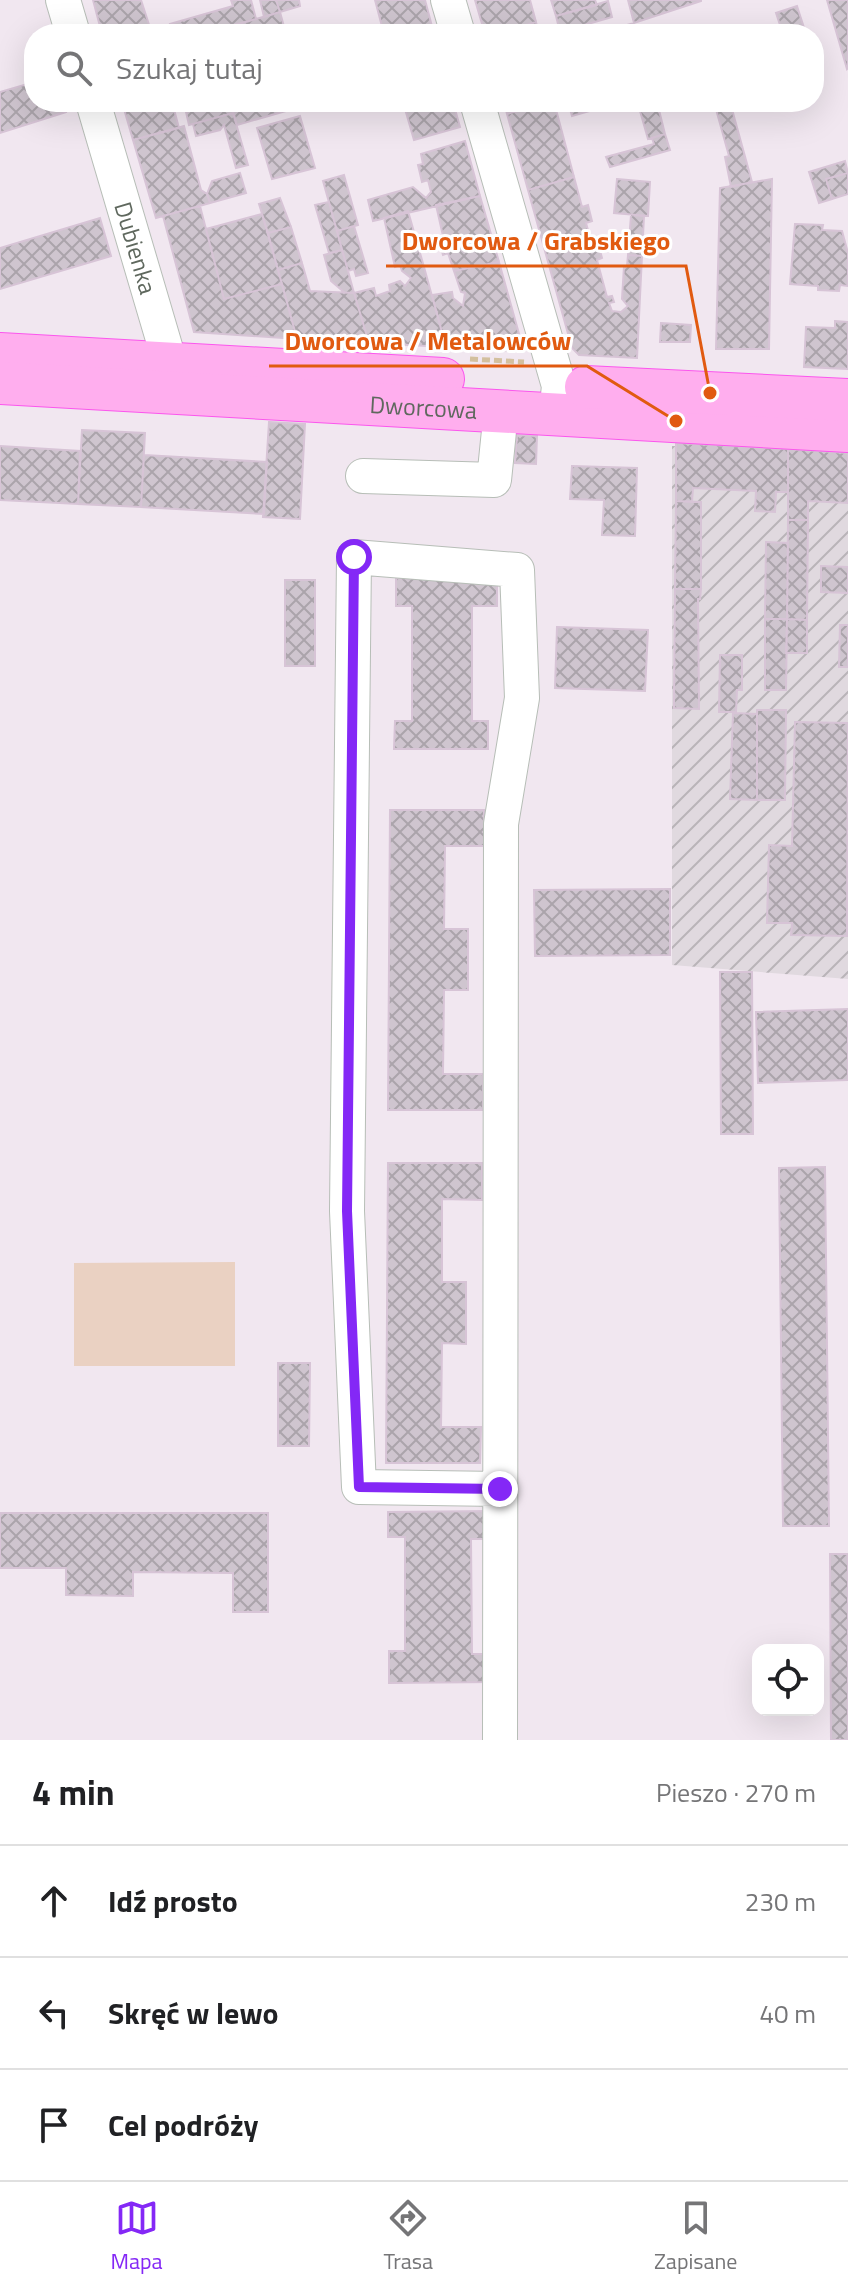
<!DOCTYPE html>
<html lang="pl">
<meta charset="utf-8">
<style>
body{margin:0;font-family:"Titillium Web",sans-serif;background:#f6f6f6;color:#202124}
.controls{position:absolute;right:24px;bottom:24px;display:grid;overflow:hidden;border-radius:16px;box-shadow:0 8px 32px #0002}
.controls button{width:72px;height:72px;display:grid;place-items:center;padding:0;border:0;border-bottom:2px solid #e0e0e0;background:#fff;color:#202124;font:40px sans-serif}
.stop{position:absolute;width:24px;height:24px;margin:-18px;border:6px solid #8428f6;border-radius:50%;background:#fff}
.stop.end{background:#8428f6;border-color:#fff;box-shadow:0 2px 8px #0008}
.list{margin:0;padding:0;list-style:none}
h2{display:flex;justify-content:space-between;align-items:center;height:104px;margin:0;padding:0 32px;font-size:34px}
h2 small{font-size:26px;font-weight:400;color:#757577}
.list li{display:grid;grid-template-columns:52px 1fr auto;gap:24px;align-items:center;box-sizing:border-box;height:112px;padding:0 32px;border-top:2px solid #e0e0e0}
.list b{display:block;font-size:30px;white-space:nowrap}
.list em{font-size:26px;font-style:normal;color:#757577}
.icon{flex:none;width:44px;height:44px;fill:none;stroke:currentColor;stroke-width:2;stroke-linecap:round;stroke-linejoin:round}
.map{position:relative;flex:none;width:848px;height:1740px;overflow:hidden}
.search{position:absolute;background:#fff;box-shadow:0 8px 32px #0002;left:24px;right:24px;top:24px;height:88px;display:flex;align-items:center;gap:20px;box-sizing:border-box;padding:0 28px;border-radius:32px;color:#757577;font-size:30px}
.sheet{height:440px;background:#fff}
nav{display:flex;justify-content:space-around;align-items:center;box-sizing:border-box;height:112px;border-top:2px solid #e0e0e0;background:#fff;font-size:22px;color:#757577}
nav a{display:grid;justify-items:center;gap:4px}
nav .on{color:#8428f6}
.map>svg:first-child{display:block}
</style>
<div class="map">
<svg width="848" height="1740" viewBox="0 0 848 1740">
<defs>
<pattern id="industrial-furrows" width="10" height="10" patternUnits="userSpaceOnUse" patternTransform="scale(2)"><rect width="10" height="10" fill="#e0d9df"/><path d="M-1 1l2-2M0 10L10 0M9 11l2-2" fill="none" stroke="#b9b4b8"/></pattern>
<pattern id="building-cross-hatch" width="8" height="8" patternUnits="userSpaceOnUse" patternTransform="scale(2)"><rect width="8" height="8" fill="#cfc5cf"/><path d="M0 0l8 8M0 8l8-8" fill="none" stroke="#aba4ab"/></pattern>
</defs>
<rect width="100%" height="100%" fill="#f1e7f0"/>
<path fill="url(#industrial-furrows)" d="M672,446L848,454V979L672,965Z"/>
<path fill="#ead1c2" d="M235,1262V1366H74V1263Z"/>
<path fill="url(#building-cross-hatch)" stroke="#d7c4d6" stroke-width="2" d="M93,0H141L152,34H102Z
M231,0H251L256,19L200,34H173L170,24L233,6Z
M260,0H276L280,12L264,17Z
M276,0H299L300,6L280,12Z
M375,0H425L434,34H384Z
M475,0H530L536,22L495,34H485Z
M551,0H595L597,5L556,16Z
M628,0H701V1L634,23Z
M827,0H848V68L847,69Z
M608,1L612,17L560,32L556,16Z
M797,6L806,34H783L776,13Z
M280,12L286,34H241L239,24Z
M536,22L539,34H495Z
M634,23L638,34H614L613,29Z
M34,82V102H63L66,112L0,133V92Z
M122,102H172L179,128L133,140Z
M223,102H230L233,113L189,125L186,112Z
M253,102H317L237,125L232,108Z
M403,102H453L460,127L414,140Z
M504,102H547L507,114Z
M547,102H554L574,177L528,190L507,114Z
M568,102H621L572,116Z
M714,102H730L752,182L731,187L725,157L729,156Z
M658,106L665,134L648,139L640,111Z
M233,113L248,165L236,168L224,125L220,130L196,136L193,124Z
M300,116L315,168L272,179L257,128Z
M184,126L201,190L207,194L210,203L156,218L133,140Z
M665,134L670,150L610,167L606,157L654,144L652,138Z
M465,141L480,196L373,221L368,200L413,187L426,198L431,192L428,180L422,182L418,165L423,164L421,154Z
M845,161L848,173L826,179L832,199L819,203L809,172Z
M240,173L246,193L210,203L207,194L212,181Z
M848,173V194L832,199L826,179Z
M344,175L358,225L337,231L323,181Z
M574,177L582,207L588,205L592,221L586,223L591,241L597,239L602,258L597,260L607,297L612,296L614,302L609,303L612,311L621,312L628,306L622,299L624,266H627L628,255L642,256L637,358L579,355L572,348L528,190Z
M617,179L650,182L648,216L614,213Z
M772,179L769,349H716L720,188Z
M480,196L499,262L454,271L448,253L443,255L438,237L443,236L436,205Z
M280,198L291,227L268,233L259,204Z
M329,202L342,250L329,253L315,205Z
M200,206L224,299L282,284L297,339L194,332L163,216Z
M408,211L424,267L446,347L369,343L354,293L374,288L376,296L390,291L389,285L400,281L405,286L411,278L402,271L400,265L395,267L384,218Z
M262,214L282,284L224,299L206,229Z
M631,215L644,216L642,256L628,255Z
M100,218L111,256L0,289V248Z
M795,224L823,225L822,230L842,231L848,253V286L840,285L839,291L818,290V286L790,284Z
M354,226L368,273L356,276L354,269L348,271L337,231Z
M291,227L302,263L278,270L268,233Z
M342,250L348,271L354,293H345L331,281L324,255Z
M499,262L521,341L513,351L446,347L432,295L452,292L453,298L463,306L465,293L461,292L454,271Z
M302,263L310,291L354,293L369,343L297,339L278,270Z
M835,321L848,322V369L804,367L806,327L835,328Z
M661,323L691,325L690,342H660Z
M269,422L305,424L300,519L263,517Z
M82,430L145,433L141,507L78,504Z
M517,435L537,436L536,464L515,463Z
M676,443L788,449V492H776L775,512L755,511L756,491L693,488L692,502L676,501Z
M0,446L80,451L78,504L0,500Z
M788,449L848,453V503L808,501V520H788Z
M144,455L267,462L264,514L141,507Z
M572,466L637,468L635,536L602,535L604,500L570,499Z
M676,501L701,502V589H675Z
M788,520H808L807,620L787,619Z
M766,542L788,543L787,619H765Z
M821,566L848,567V593L821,592Z
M396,578L497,579V606H472V721H488V749H394L395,721H412V606H396Z
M285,580H315V666H285Z
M675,589H701L700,599H698L699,709L674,708Z
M765,619H787L786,690H765Z
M787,619L807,620V653H786Z
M840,625H848V667H839Z
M557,627L648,630L645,691L555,688Z
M720,655H742V690H737L736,712H719Z
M757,710H786L785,800H757Z
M733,713L757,714V800L730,799Z
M795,722L848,723L847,936L791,935L792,923H767L769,845L792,846Z
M390,810H484V846H445L444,929H468V990H444L443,1074H483V1110H388Z
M670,889V955L535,956L534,890Z
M720,972H752L753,1134H721Z
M848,1009V1080L758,1083L756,1012Z
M388,1163H482V1200L442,1199V1282H466V1344L442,1343L441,1427H481L480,1463H386Z
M825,1167L829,1526H783L779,1168Z
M278,1363H310L309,1446H278Z
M491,1511L492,1539H471L472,1654H492L493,1682L389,1683V1651H405V1537H388V1512Z
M0,1513H268V1612H233V1573L133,1572V1596L66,1595V1568H0Z
M830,1554H848V1740H831Z"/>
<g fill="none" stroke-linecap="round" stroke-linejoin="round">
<defs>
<g id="minor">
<path d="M63,0L73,34"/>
<path d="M448,0L458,34"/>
<path id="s1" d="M93,102L170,363V386"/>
<path d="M477,102L559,386L556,414"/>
<path d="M363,476L494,480L501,411"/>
<path d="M500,1740L501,824L522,698L517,570L354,557L347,1211L359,1487L500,1489"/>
</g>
<g id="major">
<path d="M0,354L443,379"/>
<path id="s2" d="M0,383L848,431"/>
<path d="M586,387L848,400"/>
</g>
</defs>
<use href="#minor" stroke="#b7beb7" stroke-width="36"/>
<use href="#major" stroke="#fb56ed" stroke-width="44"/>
<path stroke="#d3c09e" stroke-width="5" stroke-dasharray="8 4" stroke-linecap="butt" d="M470,359L524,362"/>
<use href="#minor" stroke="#fff" stroke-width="34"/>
<use href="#major" stroke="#ffaeee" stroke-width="42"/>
</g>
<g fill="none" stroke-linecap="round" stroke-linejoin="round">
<path stroke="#8428f6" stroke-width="10" d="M354,557L347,1211L359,1487L500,1489"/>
</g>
<g text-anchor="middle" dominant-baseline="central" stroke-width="6" stroke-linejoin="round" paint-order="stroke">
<g font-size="24" fill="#5f685e" stroke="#fff">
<text stroke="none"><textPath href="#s1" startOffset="152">Dubienka</textPath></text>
<text stroke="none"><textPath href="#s2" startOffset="424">Dworcowa</textPath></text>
</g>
</g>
<path fill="none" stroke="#e15a10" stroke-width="3" d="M710 393L686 266H386M676 421L587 366H269"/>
<g fill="#e15a10" stroke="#fff" stroke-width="3">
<circle cx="710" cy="393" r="8"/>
<circle cx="676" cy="421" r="8"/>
</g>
<g font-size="26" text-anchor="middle" font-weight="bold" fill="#e15a10" stroke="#fff" stroke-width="6" stroke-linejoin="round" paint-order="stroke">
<text x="536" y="250">Dworcowa / Grabskiego</text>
<text x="428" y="350">Dworcowa / Metalowców</text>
</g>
</svg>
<div class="controls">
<button><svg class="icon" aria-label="locate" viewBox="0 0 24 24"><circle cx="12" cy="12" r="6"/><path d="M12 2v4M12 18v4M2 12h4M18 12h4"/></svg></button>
</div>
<div class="stop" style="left:354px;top:557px"></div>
<div class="stop end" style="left:500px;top:1489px"></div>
<div class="search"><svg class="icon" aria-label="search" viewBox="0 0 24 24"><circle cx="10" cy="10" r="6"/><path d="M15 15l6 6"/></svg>Szukaj tutaj</div>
</div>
<section class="sheet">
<h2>4 min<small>Pieszo · 270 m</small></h2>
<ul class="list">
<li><svg class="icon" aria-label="ahead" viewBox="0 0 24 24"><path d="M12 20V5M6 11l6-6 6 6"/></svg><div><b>Idź prosto</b></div><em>230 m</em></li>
<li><svg class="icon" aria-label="left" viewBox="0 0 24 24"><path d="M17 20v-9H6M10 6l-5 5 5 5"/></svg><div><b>Skręć w lewo</b></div><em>40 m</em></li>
<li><svg class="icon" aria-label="arrive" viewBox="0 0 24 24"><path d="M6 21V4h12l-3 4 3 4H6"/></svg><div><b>Cel podróży</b></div></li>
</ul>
</section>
<nav>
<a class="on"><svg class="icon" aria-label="map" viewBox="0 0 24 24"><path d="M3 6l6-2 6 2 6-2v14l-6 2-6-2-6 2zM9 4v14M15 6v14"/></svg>Mapa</a>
<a><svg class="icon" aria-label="directions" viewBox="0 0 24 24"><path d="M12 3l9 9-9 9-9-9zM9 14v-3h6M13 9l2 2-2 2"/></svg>Trasa</a>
<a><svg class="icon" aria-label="saved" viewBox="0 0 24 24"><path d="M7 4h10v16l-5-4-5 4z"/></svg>Zapisane</a>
</nav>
